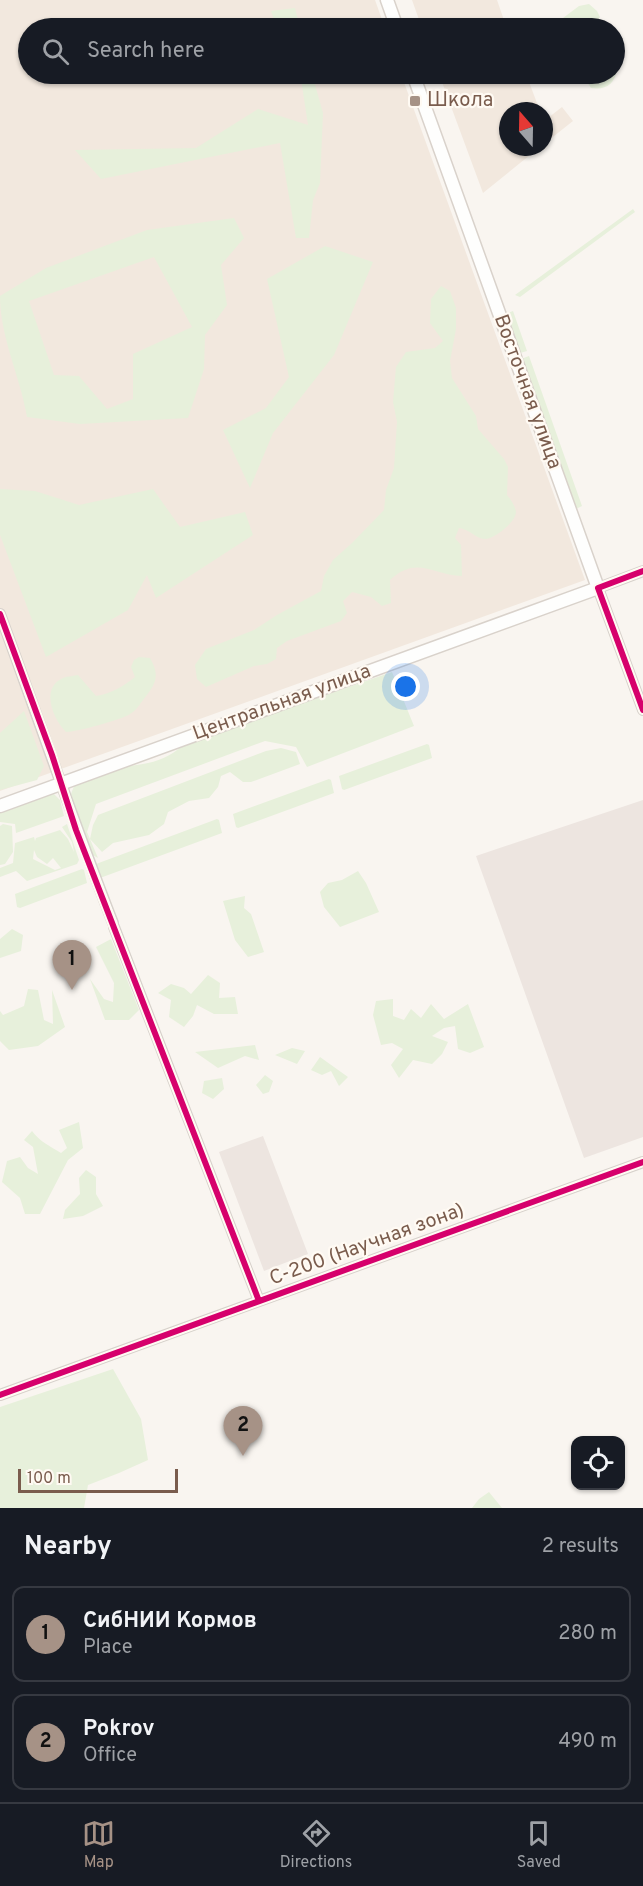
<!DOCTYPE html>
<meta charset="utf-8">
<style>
body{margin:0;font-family:Overpass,sans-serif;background:#20242c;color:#f1f3f6}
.controls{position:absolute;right:18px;bottom:18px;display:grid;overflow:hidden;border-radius:12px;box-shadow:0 2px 4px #0004}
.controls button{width:54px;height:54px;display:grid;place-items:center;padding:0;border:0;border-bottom:2px solid #363941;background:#171b24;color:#f1f3f6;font:30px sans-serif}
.compass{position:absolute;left:499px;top:102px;width:54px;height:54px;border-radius:50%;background:#171b24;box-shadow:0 2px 4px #0004;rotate:340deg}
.scale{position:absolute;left:18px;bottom:15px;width:160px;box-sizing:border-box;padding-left:6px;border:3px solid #7a5c4d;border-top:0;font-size:16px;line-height:21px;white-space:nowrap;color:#7a5c4d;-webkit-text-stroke:4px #fffaf3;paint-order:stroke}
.you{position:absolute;left:406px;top:687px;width:21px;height:21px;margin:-15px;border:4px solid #fff;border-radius:50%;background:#1a73e8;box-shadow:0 0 0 9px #1a73e833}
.badge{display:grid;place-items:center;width:39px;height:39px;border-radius:50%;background:#a69286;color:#111;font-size:20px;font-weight:700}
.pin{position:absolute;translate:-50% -50px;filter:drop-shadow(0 2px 3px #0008)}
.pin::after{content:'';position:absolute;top:32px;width:21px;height:18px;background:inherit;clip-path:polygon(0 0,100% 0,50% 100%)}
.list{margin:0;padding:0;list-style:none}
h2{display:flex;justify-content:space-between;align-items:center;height:78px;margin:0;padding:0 24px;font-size:26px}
h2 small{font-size:20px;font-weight:400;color:#9ea1a6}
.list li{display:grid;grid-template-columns:39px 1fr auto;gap:18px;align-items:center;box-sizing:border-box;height:96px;margin:0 12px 12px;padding:0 12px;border:2px solid #363941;border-radius:12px}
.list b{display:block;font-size:22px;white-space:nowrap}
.list p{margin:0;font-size:20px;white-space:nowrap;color:#9ea1a6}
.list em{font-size:20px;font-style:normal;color:#9ea1a6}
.icon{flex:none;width:33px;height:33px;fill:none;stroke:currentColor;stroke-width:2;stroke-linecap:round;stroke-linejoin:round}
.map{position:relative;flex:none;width:643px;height:1508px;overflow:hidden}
.search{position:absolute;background:#171b24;box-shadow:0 2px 4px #0004;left:18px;right:18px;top:18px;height:66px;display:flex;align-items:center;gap:15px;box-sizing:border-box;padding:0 21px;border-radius:33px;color:#9ea1a6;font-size:22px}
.sheet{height:294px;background:#171b24}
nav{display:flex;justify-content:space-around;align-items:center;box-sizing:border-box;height:84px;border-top:2px solid #363941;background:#171b24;font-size:16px;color:#9ea1a6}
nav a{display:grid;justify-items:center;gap:3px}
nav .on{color:#a69286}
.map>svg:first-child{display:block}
</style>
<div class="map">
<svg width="643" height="1508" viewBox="0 0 643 1508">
<rect width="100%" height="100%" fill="#f9f5f0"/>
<path fill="#f2e8de" d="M0,0H375L385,28H28V74H401L585,580L0,791Z
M412,0H497L506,26L510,28H422Z
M439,74H526L540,111H508V147H540L483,193Z
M562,107L573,121L544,144V121Z"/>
<path fill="#ede5e0" d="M643,800V1137L584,1158L476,856Z
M263,1136L308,1254L264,1271L219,1152Z"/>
<path fill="#e7f0db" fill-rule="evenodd" d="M589,4L597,11L600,17L592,28H555V24L579,6Z
M295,8L300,28H277L271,11Z
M615,67L617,70C614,85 606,90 591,88L582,74H614Z
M298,74H312L323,113L320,183L313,200L309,238H296L280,143L101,179L75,150L196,148L258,109L308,125L301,79Z
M633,209L635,212L520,297L515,295Z
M234,218L244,238L221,265L227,305L205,335L204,369L188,418L80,424L27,417C20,376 0,337 0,296L46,268L147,230ZM154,257L192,327L133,354V399L107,409L79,376L54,375L29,301Z
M325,246L373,262L334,355L273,433L250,488L223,430L266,408L289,377L267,279Z
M441,286L450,291L456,308V329L450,361L452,378L476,416L478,429L504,459L508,467L507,495C511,500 515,505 516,512C516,522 494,539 485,539C476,539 471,530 459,528L455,538L461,545L462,576C432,575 417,555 390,580L391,603L382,606L371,597L352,592L343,601L347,613L341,621L287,641L277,648L276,659L267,664L254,666L206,687L197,679L195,665L206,649L254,630L277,615L321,591L324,576L333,560L352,543L384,510L386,490L394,468L397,422L393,402L396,367L406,352L435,348L443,341L430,323L431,299Z
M513,311L527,351L520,353L505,314Z
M529,356L582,506L576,509L521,359Z
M0,489L35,491L79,505L153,489L180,527L245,512L253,535L156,598L147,575L128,610L46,657L0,535Z
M139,657L150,658C161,677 155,685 143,700C139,706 135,711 130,714C121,720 76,732 66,732C53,719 40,688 63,678C68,676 74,676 78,675L96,696C110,694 124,686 135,677L131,667L134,660Z
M392,672L414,726L307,767L296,747L265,741L96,804L87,832L98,858L91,854L71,794L74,786C90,780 107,770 123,767C148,763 164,763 184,744Z
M24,711L44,766L37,780L0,790V733Z
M427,744L429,745L432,758L344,790L342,789L339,776Z
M281,748L296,752L300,764L251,782H243L230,772L221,776L218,787L209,798L189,801L168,812L164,824L149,835L113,843L102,852L90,839L93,825L98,815L266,751Z
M329,779L331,780L334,793L238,828L236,827L233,814Z
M54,794L60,800L64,816L16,833L15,824L0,822V812L43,796Z
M217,819L219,820L222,833L100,878L96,864Z
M3,824L12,826L13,852L5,864L0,865V826Z
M67,824L79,860L77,864L27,881L16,871L0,877V868L13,863L15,843L34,837L35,841L36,838L60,830L68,839L74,852L72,842L62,827ZM34,850L37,857L47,864L53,858L61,868L55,870L33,859Z
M82,869L84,870L87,883L20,908L17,907L15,894Z
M358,871L366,883L379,912L340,927L324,907L320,892L328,883L342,880Z
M245,896L244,908L251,914L264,952L248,957L235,940L223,901Z
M12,929L23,935L21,951L0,958V939Z
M111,939L139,1010L129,1020H105L90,979L104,999L113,1002L114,983L96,947Z
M208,975L220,983L219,998L235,997L238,1014H214L197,1005L193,1016L184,1027L169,1017L171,1000L158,993L171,984L184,988L191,994Z
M28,989L38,990L44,1020L53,1024L52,990L65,1027L38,1046L9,1050L0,1041V1011L3,1015L24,1006Z
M393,999V1016L404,1020L411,1009L421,1018L431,1004L444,1019L468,1004L484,1047L470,1053L458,1049L455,1026L444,1028L432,1036L448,1042L442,1054L432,1064L413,1060L399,1078L391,1065L403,1049L392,1043L381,1045L373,1015L376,1001Z
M255,1045L259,1060L245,1056L218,1068L195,1052Z
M292,1048L305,1051L297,1064L275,1055Z
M320,1057L348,1077L339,1086L331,1071L322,1075L311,1070Z
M265,1075L273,1081L269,1092L263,1094L256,1085Z
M222,1078L224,1089L213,1099L202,1093L204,1081Z
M79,1122L83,1148L68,1160L40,1214H25L20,1198L2,1182L7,1161L20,1157L28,1168L38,1174L33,1147L24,1140L32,1131C40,1142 50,1146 61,1153L67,1148L59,1130Z
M86,1170L96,1177V1194L103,1206L83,1216L63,1219L65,1210L80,1194L79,1178Z
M113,1369L141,1419L148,1460L119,1473L88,1485L84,1508H0V1407Z
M489,1492L502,1508H472L479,1499Z"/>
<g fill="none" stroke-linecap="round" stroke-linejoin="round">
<defs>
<path id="minor" d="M643,571L598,588L643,710
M0,614C38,717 73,821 113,923
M114,927L259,1301
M0,1395L643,1162"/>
<path id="secondary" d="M387,0L397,28
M0,806L598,588L413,74"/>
</defs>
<use href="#minor" stroke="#d7d1cb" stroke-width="12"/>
<use href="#secondary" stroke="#d9d2cb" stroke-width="15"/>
<use href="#minor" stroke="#fefefd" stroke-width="9"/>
<use href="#secondary" stroke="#fefefd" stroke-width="12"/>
<defs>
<path id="cycleway" d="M643,571L598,588L643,710
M0,614L52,755L76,830L259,1301
M0,1395L643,1162"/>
</defs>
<use href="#cycleway" stroke="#fffaf3" stroke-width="10"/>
<use href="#cycleway" stroke="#d6006c" stroke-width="6"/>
</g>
<rect fill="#a69286" stroke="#fffaf3" stroke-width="2" x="409" y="95" width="12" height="12" rx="3"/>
<g text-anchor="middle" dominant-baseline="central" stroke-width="4.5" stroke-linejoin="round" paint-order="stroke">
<g font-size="20" fill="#7a5c4d" stroke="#fffaf3" text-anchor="start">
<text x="427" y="101">Школа</text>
</g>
<g font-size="20" fill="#7a5c4d" stroke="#fffaf3">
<text transform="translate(527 392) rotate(70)">Восточная улица</text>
<text transform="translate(282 703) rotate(-20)">Центральная улица</text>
<text transform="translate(367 1245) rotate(-20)">С-200 (Научная зона)</text>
</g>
</g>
</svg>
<div class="controls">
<button><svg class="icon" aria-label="locate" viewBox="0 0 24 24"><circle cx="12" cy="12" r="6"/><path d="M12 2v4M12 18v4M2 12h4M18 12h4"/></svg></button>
</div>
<svg class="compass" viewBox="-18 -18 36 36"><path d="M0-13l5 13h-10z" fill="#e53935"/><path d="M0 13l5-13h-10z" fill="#9ea1a6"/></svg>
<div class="scale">100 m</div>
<div class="you"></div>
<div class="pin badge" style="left:72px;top:990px">1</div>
<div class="pin badge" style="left:243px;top:1456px">2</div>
<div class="search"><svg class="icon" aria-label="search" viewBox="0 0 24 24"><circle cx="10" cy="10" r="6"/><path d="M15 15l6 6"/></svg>Search here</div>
</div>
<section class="sheet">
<h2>Nearby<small>2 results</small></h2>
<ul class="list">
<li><span class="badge">1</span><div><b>СибНИИ Кормов</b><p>Place</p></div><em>280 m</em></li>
<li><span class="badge">2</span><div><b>Pokrov</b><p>Office</p></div><em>490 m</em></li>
</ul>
</section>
<nav>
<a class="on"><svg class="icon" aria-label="map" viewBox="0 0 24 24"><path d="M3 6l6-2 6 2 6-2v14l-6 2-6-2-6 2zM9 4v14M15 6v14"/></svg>Map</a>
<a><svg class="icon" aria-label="directions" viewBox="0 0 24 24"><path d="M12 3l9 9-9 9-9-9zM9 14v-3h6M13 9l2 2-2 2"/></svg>Directions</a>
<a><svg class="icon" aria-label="saved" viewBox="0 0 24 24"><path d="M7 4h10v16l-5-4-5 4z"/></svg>Saved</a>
</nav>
